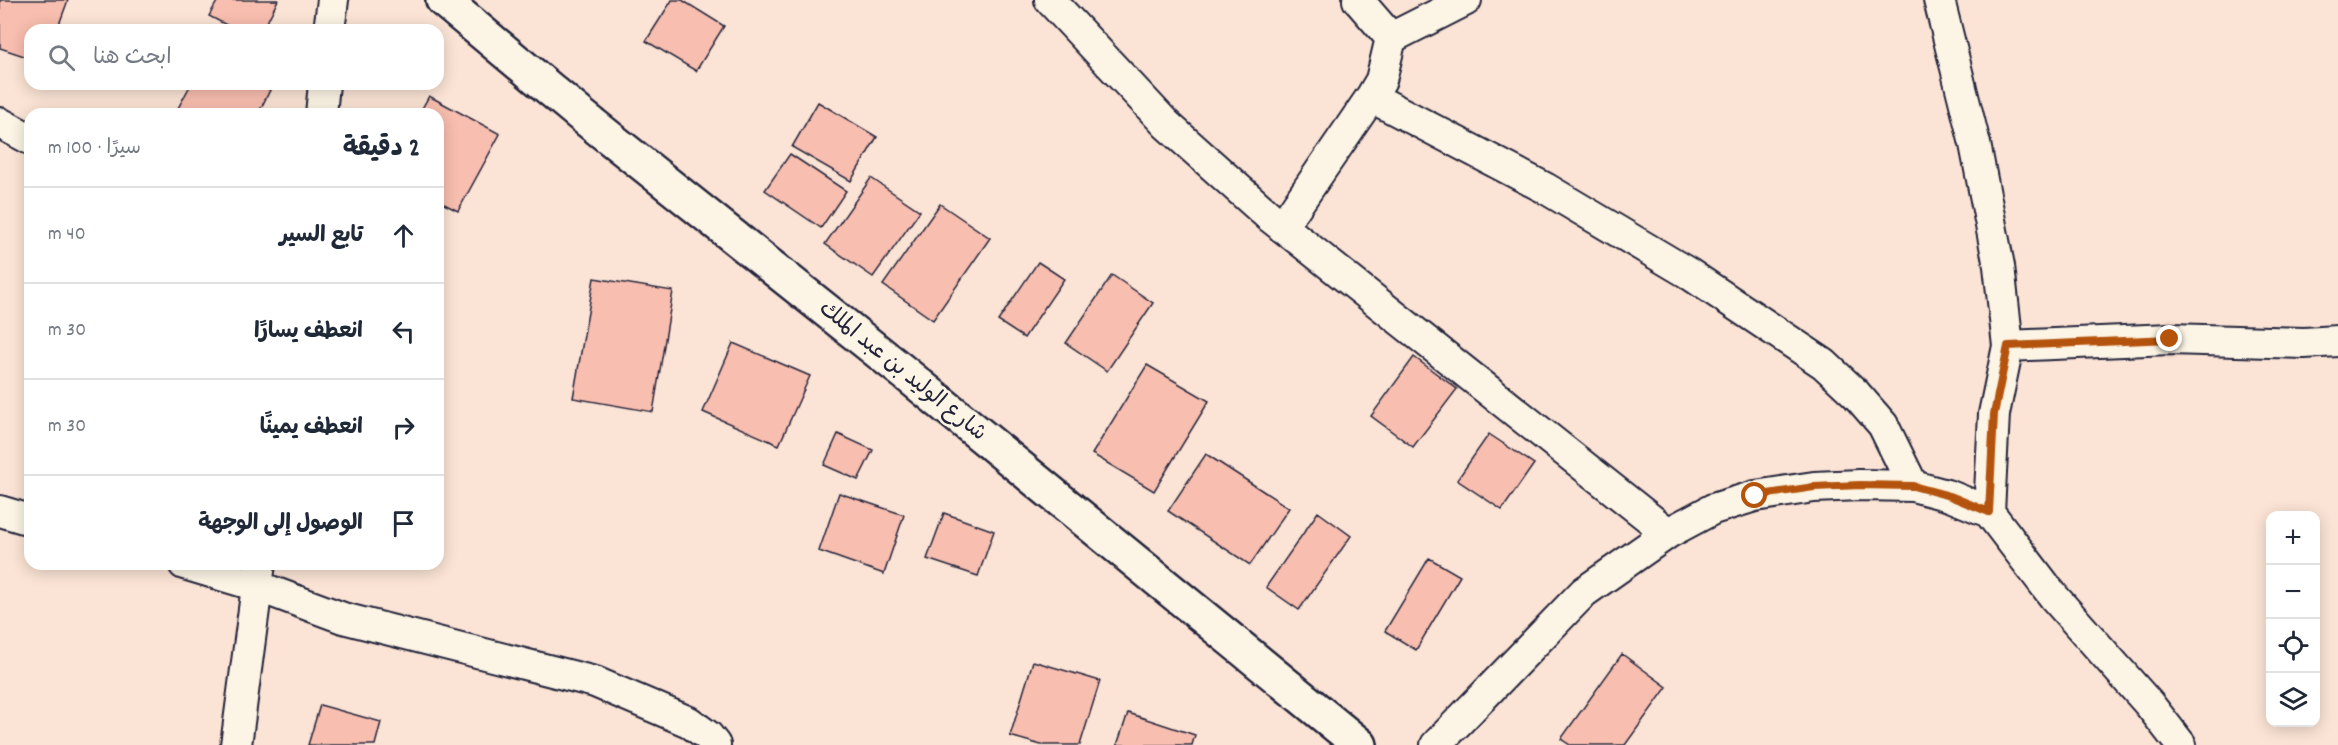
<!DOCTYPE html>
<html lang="ar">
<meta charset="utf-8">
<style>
body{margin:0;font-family:Dekko,"Playpen Sans Arabic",sans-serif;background:#f6f6f7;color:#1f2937;direction:rtl}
.controls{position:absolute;right:18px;bottom:18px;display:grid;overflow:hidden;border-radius:12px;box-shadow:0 3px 15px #0003}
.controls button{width:54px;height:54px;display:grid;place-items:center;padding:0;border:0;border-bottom:2px solid #e0e1e3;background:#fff;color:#1f2937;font:30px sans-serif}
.stop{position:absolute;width:18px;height:18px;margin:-14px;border:4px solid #b45309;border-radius:50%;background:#fff}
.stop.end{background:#b45309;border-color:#fff;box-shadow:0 2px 6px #0008}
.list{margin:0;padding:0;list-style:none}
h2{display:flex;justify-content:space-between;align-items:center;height:78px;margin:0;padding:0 24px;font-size:26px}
h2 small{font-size:20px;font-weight:400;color:#747a83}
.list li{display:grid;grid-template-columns:39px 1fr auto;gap:18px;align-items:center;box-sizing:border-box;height:96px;padding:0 24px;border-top:2px solid #e0e1e3}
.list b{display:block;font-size:22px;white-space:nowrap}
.list em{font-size:20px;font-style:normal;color:#747a83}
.icon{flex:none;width:33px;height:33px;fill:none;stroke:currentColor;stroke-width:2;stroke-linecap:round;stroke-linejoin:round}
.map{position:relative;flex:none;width:2338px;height:745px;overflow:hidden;direction:ltr}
.search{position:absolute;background:#fff;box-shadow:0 3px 15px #0003;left:24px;top:24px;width:420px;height:66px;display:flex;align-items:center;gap:15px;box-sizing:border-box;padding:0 21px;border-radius:18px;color:#747a83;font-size:22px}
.panel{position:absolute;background:#fff;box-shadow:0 3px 15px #0003;left:24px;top:108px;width:420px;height:462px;border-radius:18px;direction:rtl}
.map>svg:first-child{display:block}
</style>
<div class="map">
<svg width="2338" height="745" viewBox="0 0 2338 745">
<rect width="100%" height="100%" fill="#fbe4d5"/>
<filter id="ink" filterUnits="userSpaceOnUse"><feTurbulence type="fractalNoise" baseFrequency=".0167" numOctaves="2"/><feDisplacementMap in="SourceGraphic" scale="12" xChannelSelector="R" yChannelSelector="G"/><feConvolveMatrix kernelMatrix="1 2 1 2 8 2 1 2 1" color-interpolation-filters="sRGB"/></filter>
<g filter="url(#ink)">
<path fill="#f8beaf" stroke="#22223b" stroke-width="1.5" d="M0,0H68L57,30H30V58L0,48Z
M218,0H278L263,30H236L209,16Z
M672,0H682L724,26L696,71L646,41Z
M191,84H258L270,90L258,114H179L176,112Z
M429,96L500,134L458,211L438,201V114H419Z
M818,102L877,137L851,181L792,147Z
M790,154L846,191L821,228L765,190Z
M871,178L920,211L873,277L825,244Z
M940,204L990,238L933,320L883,285Z
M1038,262L1064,279L1024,338L998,321Z
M1112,275L1153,303L1107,371L1066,343Z
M594,278L673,291L653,412L573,398Z
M733,343L810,376L779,445L703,412Z
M1414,357L1457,389L1413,447L1371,416Z
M1147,365L1209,401L1154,491L1092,454Z
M838,434L873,450L858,480L824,465Z
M1489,434L1534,464L1502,510L1457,480Z
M1206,454L1289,508L1250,565L1168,511Z
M839,493L904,515L884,574L819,551Z
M1318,512L1351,536L1299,610L1266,587Z
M944,513L994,531L978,576L927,559Z
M1429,558L1460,576L1416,650L1385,631Z
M1622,654L1667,687L1625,745H1570L1561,739Z
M1033,661L1100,681L1080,745H1041L1010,736Z
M320,705L381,722L375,745H308Z
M1128,713L1195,735L1192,745H1117Z"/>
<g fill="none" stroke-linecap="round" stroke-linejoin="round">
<defs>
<path id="minor" d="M1050,0L1166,124L1270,217L1668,533
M1358,0L1391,38L1466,0
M1939,0L1975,144L1999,266L2008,346L1994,414L1989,512
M329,30L333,0
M1371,97L1545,188L1688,273L1824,364L1856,394L1883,425L1913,486
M321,114L324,84
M0,123L30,139
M1282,227L1371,97L1381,80L1391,38
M2008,346L2170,339L2304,343L2338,341
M0,511L30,520
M184,564L257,586L343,618L595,682L689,722L708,736L715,745
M236,745L260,564
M1436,745L1584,592L1668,533L1713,509L1755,496L1814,487L1860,485L1913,486L1950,496L1989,512L2054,597L2149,704L2181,745"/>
<path id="tertiary" d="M443,0L581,115L901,370L1360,745"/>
</defs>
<use href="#minor" stroke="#22223b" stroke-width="34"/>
<use href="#tertiary" stroke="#22223b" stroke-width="38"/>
<use href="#minor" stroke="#fcf5e5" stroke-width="30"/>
<use href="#tertiary" stroke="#fcf5e5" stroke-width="33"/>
</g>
</g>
<g fill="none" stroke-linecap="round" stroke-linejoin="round" filter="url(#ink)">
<path stroke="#b45309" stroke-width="8" d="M1755,496L1814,487L1860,485L1913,486L1950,496L1989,512L1994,414L2008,346L2170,339"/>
</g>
<g text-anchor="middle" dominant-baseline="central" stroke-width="5" stroke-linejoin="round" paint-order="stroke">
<g font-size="22" fill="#22223b" stroke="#fcf5e5">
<text transform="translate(902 372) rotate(39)">شارع الوليد بن عبد الملك</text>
</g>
</g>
</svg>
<div class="controls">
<button>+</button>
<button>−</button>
<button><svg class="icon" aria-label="locate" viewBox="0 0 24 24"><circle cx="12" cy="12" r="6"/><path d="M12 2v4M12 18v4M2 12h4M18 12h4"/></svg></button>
<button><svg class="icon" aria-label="layers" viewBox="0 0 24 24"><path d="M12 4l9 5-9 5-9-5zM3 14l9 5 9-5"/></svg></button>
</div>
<div class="stop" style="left:1755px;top:496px"></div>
<div class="stop end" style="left:2170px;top:339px"></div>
<div class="search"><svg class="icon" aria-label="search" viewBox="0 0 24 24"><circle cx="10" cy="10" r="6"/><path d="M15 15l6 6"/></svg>ابحث هنا</div>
<section class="panel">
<h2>2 دقيقة<small>سيرًا · 100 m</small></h2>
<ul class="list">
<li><svg class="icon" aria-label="ahead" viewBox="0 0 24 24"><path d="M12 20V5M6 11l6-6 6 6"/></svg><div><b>تابع السير</b></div><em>40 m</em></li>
<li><svg class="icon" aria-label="left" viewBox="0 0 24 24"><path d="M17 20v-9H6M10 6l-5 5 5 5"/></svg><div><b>انعطف يسارًا</b></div><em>30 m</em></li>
<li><svg class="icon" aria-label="right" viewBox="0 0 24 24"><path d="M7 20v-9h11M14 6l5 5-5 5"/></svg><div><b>انعطف يمينًا</b></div><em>30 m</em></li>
<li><svg class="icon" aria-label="arrive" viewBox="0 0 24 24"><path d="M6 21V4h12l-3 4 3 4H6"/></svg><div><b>الوصول إلى الوجهة</b></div></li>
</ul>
</section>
</div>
